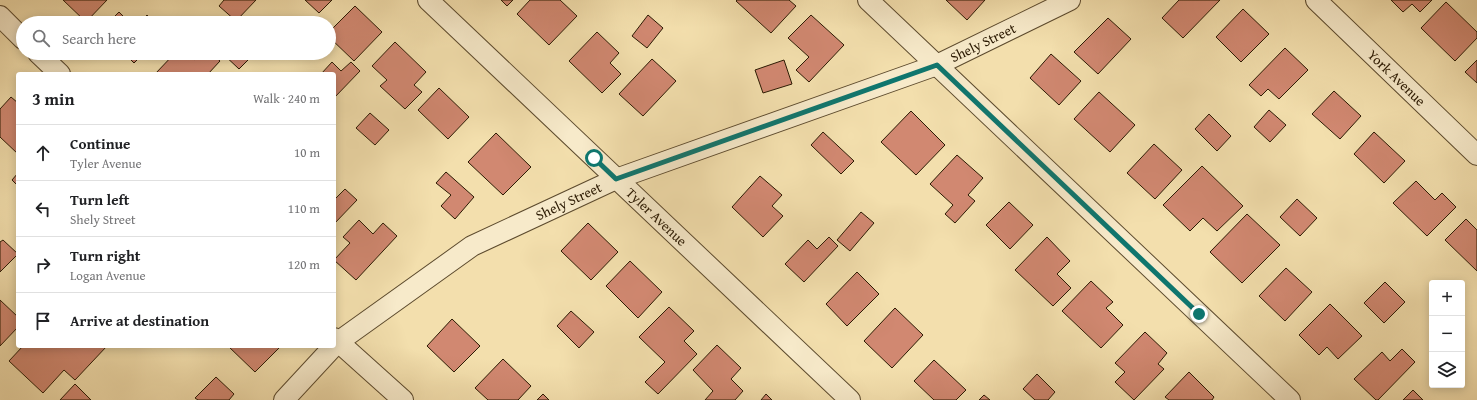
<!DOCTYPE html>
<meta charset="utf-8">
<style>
body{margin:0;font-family:"Gentium Book Plus",serif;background:#f6f6f6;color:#202124}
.controls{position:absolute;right:12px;bottom:12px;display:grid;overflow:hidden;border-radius:4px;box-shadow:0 2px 10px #0003}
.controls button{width:36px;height:36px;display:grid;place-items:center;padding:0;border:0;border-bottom:1px solid #e0e0e0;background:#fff;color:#202124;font:20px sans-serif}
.stop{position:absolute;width:12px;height:12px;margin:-9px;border:3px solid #0f766e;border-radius:50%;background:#fff}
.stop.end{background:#0f766e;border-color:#fff;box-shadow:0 1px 4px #0008}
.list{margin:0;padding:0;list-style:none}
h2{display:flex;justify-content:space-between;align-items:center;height:52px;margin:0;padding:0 16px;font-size:17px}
h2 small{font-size:13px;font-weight:400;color:#757577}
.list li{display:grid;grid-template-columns:26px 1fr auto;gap:12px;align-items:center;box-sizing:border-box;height:56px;padding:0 16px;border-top:1px solid #e0e0e0}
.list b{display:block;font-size:15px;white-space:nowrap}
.list p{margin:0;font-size:13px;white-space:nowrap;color:#757577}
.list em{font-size:13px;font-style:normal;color:#757577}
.icon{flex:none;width:22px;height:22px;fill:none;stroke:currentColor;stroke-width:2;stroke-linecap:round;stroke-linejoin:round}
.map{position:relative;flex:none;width:1477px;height:400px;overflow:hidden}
.search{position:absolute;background:#fff;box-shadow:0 2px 10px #0003;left:16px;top:16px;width:320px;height:44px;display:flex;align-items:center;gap:10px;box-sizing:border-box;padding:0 14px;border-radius:22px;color:#757577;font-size:15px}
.panel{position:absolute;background:#fff;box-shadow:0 2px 10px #0003;left:16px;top:72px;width:320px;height:276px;border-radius:4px}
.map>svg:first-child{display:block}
</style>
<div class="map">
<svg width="1477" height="400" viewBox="0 0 1477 400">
<rect width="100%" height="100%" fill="#f3dfad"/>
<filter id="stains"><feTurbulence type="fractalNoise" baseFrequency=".005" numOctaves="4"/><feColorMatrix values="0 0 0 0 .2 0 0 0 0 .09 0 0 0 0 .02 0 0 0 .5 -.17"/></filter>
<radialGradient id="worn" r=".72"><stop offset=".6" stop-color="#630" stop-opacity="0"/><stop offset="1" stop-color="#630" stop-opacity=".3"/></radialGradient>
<path fill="#d18871" stroke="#2b1a03" d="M63,0H107L86,22Z
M224,0H256L236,21L219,6Z
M305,0H332L319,13Z
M501,0H513L507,6Z
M530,0H560L577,16L549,45L517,14Z
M737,0H789L796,6L771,33L736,1Z
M946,0H985L967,20Z
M1179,0H1220L1183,38L1162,18Z
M1391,0H1432L1420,12L1412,4L1403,12Z
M1446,2L1477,32V38L1455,61L1421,28Z
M355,6L382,32L354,61L329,37V32Z
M1243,9L1269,34L1241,62L1216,37Z
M119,12L130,23H108Z
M147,15L155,23H139Z
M648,15L663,28L647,48L632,36Z
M811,15L844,45L809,82L796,70L809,57L788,38Z
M1108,18L1131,39L1098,74L1074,52Z
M597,32L619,53L610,63L621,74L602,93L569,61Z
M395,42L426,72L414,85L422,92L405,109L380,86L387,80L372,66Z
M1285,48L1308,70L1279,99L1268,89L1261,96L1249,85Z
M124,53H144L134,63Z
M175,53H187L195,60L201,53H211L220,61L208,74H155Z
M222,53H250L253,55L239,69Z
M1051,54L1081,81L1059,105L1030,78Z
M652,59L676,81L643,116L619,94Z
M784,60L792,84L763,93L755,70Z
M1477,60V83L1465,72Z
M332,62L341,71L351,62L360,71L334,98V74H321Z
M439,88L469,117L448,139L418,110Z
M1334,91L1361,116L1340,139L1312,114Z
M1099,92L1135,125L1110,152L1074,119Z
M11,97L18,103V154L0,137V109Z
M1269,110L1286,125L1270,142L1254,127Z
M911,111L945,145L916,175L881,142Z
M370,113L389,130L375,145L356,128Z
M1209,114L1231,136L1217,151L1195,129Z
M823,132L854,161L841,174L811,145Z
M1374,132L1405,161L1384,183L1354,154Z
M496,133L531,167L503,195L468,162Z
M1154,144L1182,170L1155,199L1127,173Z
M957,155L983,178L968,195L975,201L955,223L945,214L953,205L930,184Z
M1202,166L1243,206L1217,231L1203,218L1190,231L1163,205Z
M446,172L474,197L455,219L441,206L451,195L436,183Z
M18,173V186L12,180Z
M760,176L782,195L772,206L783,216L763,237L732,207Z
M1416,181L1435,200L1442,193L1456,207L1427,236L1393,203Z
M345,189L357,200L334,224V198L335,199Z
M1297,199L1317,218L1300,236L1280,217Z
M1009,202L1033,225L1010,249L986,225Z
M861,212L874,223L850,251L837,240Z
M1247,214L1280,245L1242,283L1210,252Z
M1466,219L1477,230V271L1445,240Z
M359,220L373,234L383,223L397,236L356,280L334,260L350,243L343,237Z
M588,223L618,252L591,280L561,251Z
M829,237L838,246L804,282L785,264L808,240L817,249Z
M1047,237L1070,261L1057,274L1071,288L1053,306L1015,270Z
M3,240L18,254L0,272V242Z
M630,261L662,292L638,318L606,286Z
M1286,268L1312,292L1285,321L1259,296Z
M857,272L879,294L847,326L826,304Z
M1091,281L1113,302L1106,308L1123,325L1101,348L1062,311Z
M1385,282L1405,302L1384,323L1364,303Z
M0,300L18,317V327L0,346Z
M1330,304L1362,336L1338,359L1327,347L1319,355L1299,335Z
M669,307L694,331L684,341L697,354L658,394L645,382L665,362L639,337Z
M895,308L923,335L892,368L864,341Z
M571,311L594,332L579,348L557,326Z
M452,319L480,346L454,372L427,346Z
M1145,332L1167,353L1158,364L1164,369L1134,400L1115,382L1125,372L1115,363Z
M717,345L741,368L731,379L743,391L735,400H705L713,391L693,370Z
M23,346H107L75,380L64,370L43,393L9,361Z
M228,346H279L280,347L255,372Z
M1402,349L1415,362L1378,400H1376L1354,379L1382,352L1390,361Z
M503,359L531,386L518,400H488L475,388Z
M934,360L966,390L956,400H934L914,381Z
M1189,372L1214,397L1212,400H1169L1165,397Z
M1037,374L1055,392L1048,400H1035L1023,389Z
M216,377L234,394L229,400H198L195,398Z
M75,384L91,400H60Z
M1413,390L1423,400H1403Z
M543,394L549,400H537Z
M766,394L772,400H761Z
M984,395L990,400H979Z"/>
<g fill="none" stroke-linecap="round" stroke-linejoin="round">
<defs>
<g id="street">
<path id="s1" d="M428,0L850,400"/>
<path d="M868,0L1290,400"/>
<path id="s2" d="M1316,0L1477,155"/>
<path d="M0,16L23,39"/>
<path d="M38,53L60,74"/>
<path d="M334,338L403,400"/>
<path id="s3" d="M334,346L338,342L472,246L616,179L937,65L1070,0"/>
<path d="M284,400L334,346"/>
</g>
</defs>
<use href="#street" stroke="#5d4b2e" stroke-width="22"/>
<use href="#street" stroke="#f7eaca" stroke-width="20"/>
</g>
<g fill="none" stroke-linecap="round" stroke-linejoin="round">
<path stroke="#0f766e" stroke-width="5" d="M594,158L616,179L937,65L1199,314"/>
</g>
<g text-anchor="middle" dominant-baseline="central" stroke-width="3" stroke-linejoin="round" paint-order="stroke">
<g font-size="14" fill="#2b1a03" stroke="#f7eaca">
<text stroke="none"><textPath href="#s3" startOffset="721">Shely Street</textPath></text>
<text stroke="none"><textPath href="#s2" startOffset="112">York Avenue</textPath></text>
<text stroke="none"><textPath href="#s3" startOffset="277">Shely Street</textPath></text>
<text stroke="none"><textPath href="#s1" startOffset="315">Tyler Avenue</textPath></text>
</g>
</g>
<rect width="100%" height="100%" filter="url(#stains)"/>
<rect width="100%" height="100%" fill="url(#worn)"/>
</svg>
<div class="controls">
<button>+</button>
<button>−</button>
<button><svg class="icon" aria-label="layers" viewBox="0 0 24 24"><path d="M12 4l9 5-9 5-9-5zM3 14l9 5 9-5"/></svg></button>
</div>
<div class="stop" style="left:594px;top:158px"></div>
<div class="stop end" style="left:1199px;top:314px"></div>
<div class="search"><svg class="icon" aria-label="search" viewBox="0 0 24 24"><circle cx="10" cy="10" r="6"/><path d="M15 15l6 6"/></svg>Search here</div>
<section class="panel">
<h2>3 min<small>Walk · 240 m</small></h2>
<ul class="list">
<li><svg class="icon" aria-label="ahead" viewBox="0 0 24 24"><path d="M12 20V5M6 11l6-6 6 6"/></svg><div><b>Continue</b><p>Tyler Avenue</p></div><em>10 m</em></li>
<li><svg class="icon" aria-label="left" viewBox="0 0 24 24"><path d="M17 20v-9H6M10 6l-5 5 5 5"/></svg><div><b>Turn left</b><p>Shely Street</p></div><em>110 m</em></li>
<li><svg class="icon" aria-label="right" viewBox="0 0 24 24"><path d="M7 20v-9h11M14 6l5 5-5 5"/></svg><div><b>Turn right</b><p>Logan Avenue</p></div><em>120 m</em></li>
<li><svg class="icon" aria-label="arrive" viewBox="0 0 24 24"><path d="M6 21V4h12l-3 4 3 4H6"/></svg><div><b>Arrive at destination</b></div></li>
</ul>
</section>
</div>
